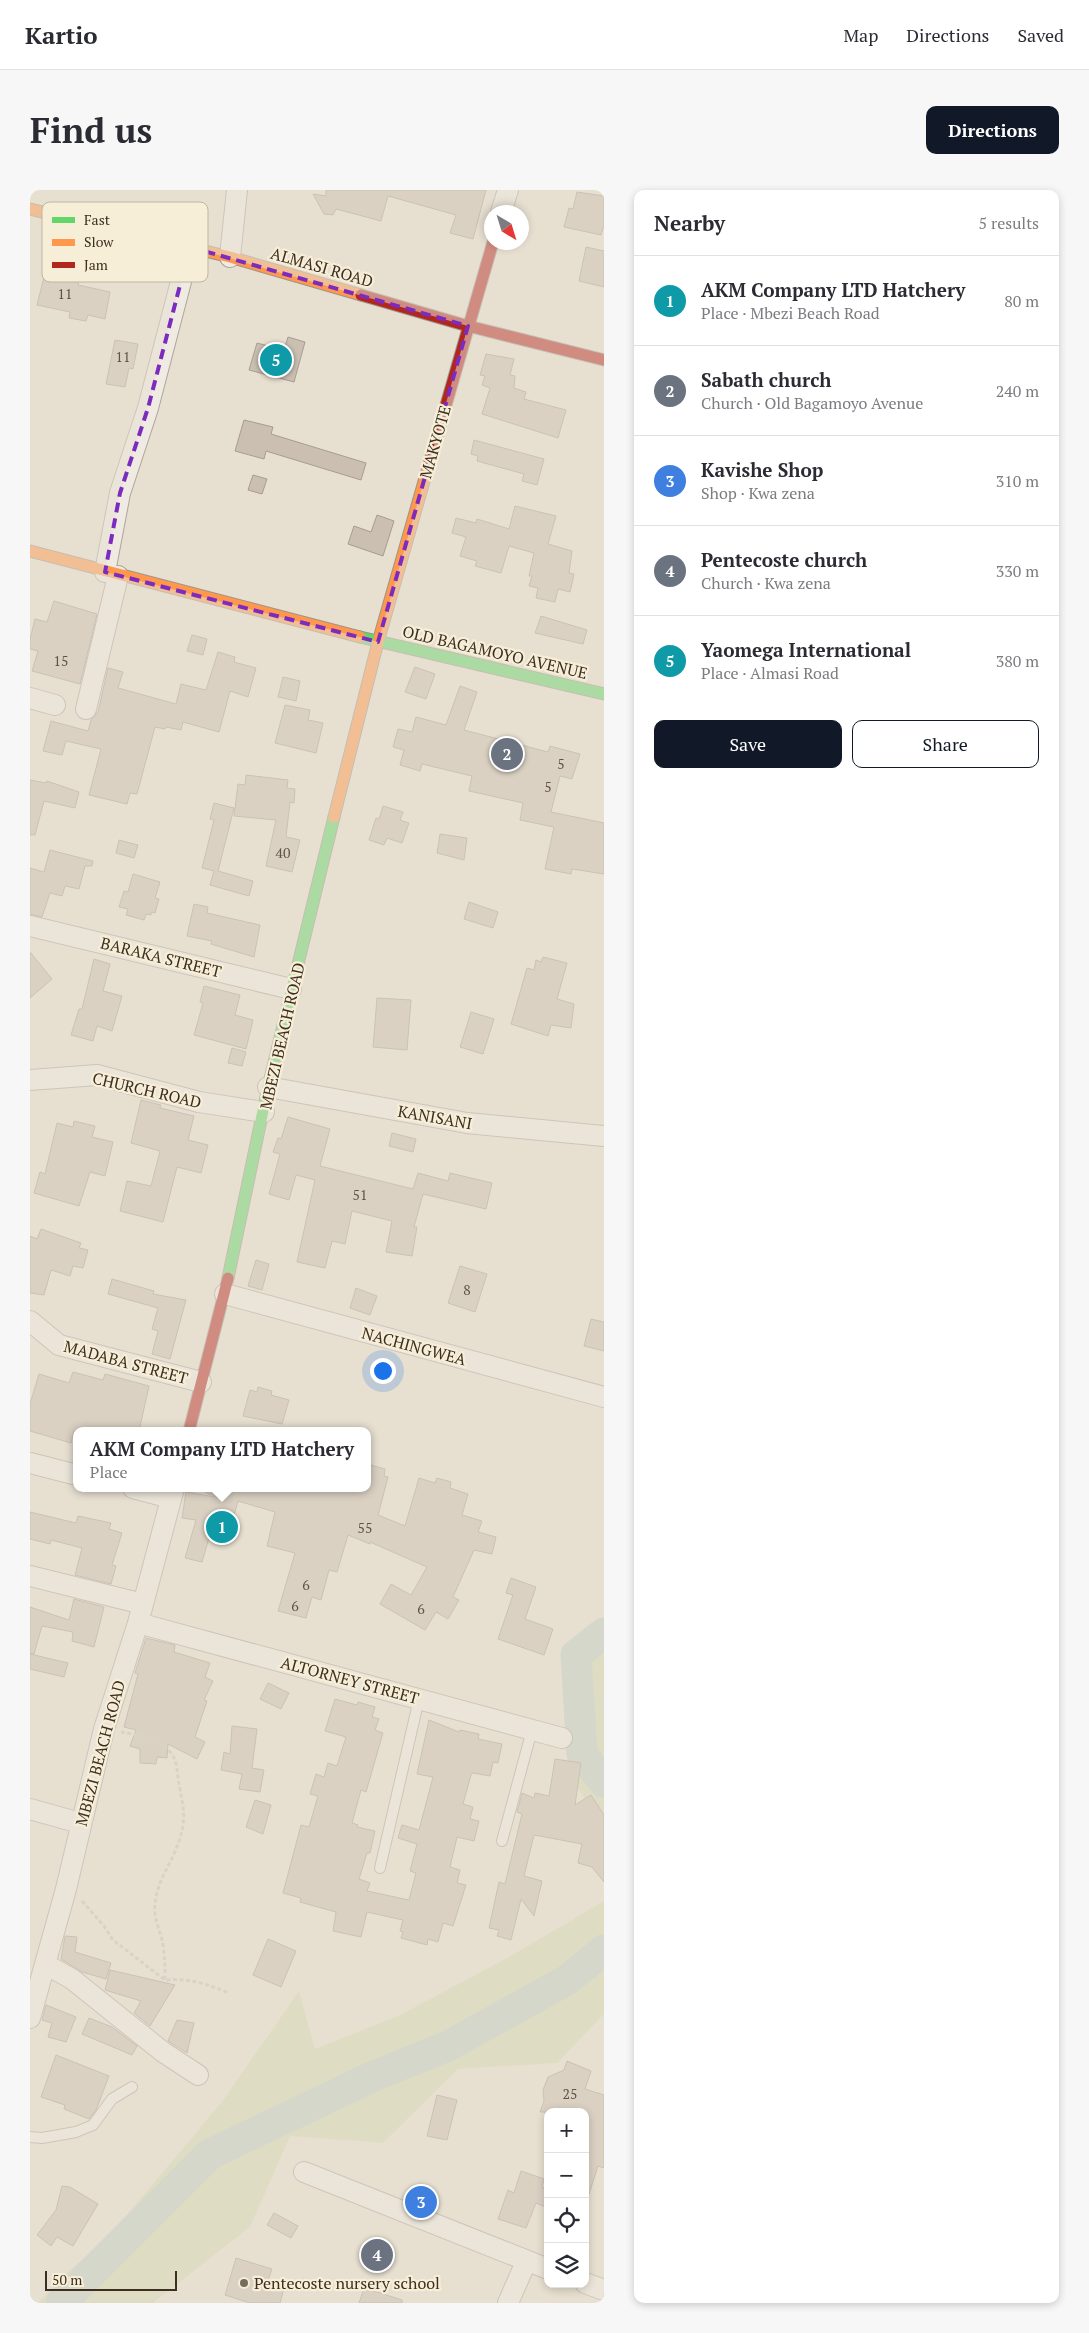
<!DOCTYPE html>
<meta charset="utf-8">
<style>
body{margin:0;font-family:"PT Serif",serif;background:#f7f7f7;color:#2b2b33}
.controls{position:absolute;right:15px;bottom:15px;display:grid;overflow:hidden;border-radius:10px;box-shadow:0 2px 8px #0003}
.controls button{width:45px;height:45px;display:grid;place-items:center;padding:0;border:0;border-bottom:1px solid #e1e1e2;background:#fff;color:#2b2b33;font:25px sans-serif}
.compass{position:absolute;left:454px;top:15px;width:45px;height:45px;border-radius:50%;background:#fff;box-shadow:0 2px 8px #0003;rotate:142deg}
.scale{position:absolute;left:15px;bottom:12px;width:132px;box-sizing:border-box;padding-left:5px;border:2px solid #3d2e20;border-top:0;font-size:14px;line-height:18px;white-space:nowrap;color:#3d2e20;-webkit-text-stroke:4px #f7eed8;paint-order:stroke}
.you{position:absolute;left:352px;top:1180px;width:18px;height:18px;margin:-12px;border:4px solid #fff;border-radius:50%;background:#1a73e8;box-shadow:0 0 0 8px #1a73e833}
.badge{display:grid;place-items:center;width:32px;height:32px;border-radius:50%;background:#111827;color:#fff;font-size:16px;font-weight:700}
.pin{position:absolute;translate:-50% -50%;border:2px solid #fff;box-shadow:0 1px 5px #0006}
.popup{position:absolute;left:43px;top:1237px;width:298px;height:65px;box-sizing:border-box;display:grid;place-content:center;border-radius:10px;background:#fff;filter:drop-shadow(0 1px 4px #0005);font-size:16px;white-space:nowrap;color:#7c7c81}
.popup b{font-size:19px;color:#2b2b33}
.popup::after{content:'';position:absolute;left:50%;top:100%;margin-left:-10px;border:10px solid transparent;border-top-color:#fff}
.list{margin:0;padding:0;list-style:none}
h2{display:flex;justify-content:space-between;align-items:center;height:65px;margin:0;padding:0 20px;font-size:21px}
h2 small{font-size:16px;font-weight:400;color:#7c7c81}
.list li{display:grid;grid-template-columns:32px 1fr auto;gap:15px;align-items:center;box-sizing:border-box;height:90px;padding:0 20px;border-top:1px solid #e1e1e2}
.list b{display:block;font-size:19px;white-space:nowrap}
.list p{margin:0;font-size:16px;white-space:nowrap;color:#7c7c81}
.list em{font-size:16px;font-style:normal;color:#7c7c81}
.actions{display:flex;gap:10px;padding:15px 20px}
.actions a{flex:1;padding:11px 0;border:1px solid #111827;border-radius:10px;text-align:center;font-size:18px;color:#111827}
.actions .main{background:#111827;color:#fff}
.icon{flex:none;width:28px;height:28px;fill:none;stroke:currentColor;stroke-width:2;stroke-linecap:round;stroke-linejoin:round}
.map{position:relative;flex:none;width:574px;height:2113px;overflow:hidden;border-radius:10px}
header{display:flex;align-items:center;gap:30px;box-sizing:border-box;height:70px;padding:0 25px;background:#fff;border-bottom:1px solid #e1e1e2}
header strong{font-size:24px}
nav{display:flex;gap:28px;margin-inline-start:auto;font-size:18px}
.intro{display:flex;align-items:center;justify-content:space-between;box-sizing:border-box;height:120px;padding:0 30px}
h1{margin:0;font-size:35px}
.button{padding:12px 22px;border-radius:10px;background:#111827;color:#fff;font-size:18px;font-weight:700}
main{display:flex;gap:30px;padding:0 30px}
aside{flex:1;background:#fff;border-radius:10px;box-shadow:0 2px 8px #0003}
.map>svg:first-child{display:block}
</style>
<header>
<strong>Kartio</strong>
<nav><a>Map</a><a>Directions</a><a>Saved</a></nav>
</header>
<div class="intro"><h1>Find us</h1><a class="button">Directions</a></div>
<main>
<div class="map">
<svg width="574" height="2113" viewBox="0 0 574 2113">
<rect width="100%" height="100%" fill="#e7e0d1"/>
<path fill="#d6d7b3" d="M574,1439V1638L546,1595L535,1525L538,1467Z
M574,1711V1824L527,1873L428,1879L353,1953L260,1946L220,2037L123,2113H8L34,2085L74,2052L191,1913L269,1801L285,1859L370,1825L477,1768Z"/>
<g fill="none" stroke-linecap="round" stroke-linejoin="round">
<path stroke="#bcccc2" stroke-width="31" d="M574,1443L546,1465L552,1564L574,1592
M31,2113L180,1964L344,1886L418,1856L537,1790L574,1760"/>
</g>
<path fill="#cbbfb2" stroke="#a89c90" d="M296,0H456L443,49L420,43L426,25L358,6L351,31L306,19L303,25L294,24L283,4L296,6Z
M547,2L574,6V35L571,45L534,37L539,18L543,19Z
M556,57L574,61V97L549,91Z
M17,75L50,82L48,95L80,102L75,129L58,125L56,131L39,128L40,122L7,115Z
M258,147L275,152L264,192L219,180L227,153L254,160Z
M85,150L108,154L103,179L99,178L95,197L76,194Z
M456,164L484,169L480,185L485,186L484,198L496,202L494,209L536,220L528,248L452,224L460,198L452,195L455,186L450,185Z
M214,230L243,237L241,244L336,273L331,290L236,261L234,269L205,261Z
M444,250L514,269L507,295L492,291L494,284L447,271L448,266L441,264Z
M223,285L237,289L232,304L218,300Z
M485,316L526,326L518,354L542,361L539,383L544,384L540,402L528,399L525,412L506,408L508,398L499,396L502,386H499L504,363L479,356L471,383L445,376L447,371L430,366L436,347L422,343L426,328L446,333L447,329L479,339Z
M347,325L364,331L353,366L318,354L324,336L341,342Z
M24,411L67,424L50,494L2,481L8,461L0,459V449L5,429L17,432Z
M511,426L557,440L553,454L505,443Z
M162,445L177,449L173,465L157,461Z
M188,462L205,467L204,472L226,478L218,507L200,501L189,542L153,532L151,540L136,537L135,539L125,537L107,604L100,603L97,614L59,605L71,559L36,551L32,565L13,561L21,531L58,541L61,530L68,522L78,478L93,482L88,498L146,514L151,494L176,500Z
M385,477L405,484L396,509L375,502Z
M253,487L270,491L266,511L248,507Z
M430,496L447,502L434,540L518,562L520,556L550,564L542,589L530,586L521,622L574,633V684L542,679L541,684L515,679L524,637L490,630L493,613L439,601L442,586L392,574L390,581L370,575L374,560L363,557L368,539L382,542L386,527L416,535Z
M255,515L280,520L278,530L293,533L286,563L245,553Z
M216,585L258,590L257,598L265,599L264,613L260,612L256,647L270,650L262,682L236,676L246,630L204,626L208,594L215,595Z
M0,590L16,593L17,591L49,602L45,618L14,611L5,645H0Z
M184,613L204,618L188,681L223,691L219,706L180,695L184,681L172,678L184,630L180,629Z
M353,616L373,622L370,630L379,633L372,653L357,648L354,655L339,650L346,628L349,629Z
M410,644L437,648L434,670L407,663Z
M89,650L108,655L104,668L86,663Z
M20,660L63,671L62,676H55L49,699L35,696L32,706L20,703L12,727L0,724V678L14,682Z
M103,684L130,692L125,708L129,709L125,723L121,722V725L116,724L114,730L96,725L98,719L89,717L94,701L98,702Z
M439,712L468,722L463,738L434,729Z
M164,714L178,717L177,723L230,735L224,767L181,754L182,751L157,746Z
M0,762L22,789L0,808Z
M513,767L537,773L527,809L544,814L541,838L521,835L518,846L481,834L497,778L504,780L506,770L511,772Z
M64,769L80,774L73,801L92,806L82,841L67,836L63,851L41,845L49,819H52Z
M174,796L210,805L205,825L223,830L216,859L164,845L173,813L170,812Z
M347,808L381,810L377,860L343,857Z
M441,822L464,829L453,864L430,857Z
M202,858L216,862L212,876L198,873Z
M111,910L131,915L130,918L164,926L158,950L178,955L171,983L147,977L133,1032L90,1021L97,991L121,996L130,961L101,953Z
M258,927L300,939L290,976L383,999L388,983L418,991L420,983L462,993L456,1019L393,1004L384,1037H387L382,1066L356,1062L362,1031L322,1021L315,1054L302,1051L295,1078L267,1072L285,990L266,985L259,1010L239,1004L250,964L243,962L248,948L251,949Z
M44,931L65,936L62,947L83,952L75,986L60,982L49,1016L4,1003L10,982L15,984L27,933L43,937Z
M362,943L386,949L383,962L359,956Z
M11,1039L51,1053L49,1058L58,1060L53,1078L43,1076L40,1086L21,1080L14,1105L0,1103V1046L7,1049Z
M226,1070L239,1074L232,1100L218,1096Z
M430,1076L457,1084L445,1122L418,1113Z
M82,1089L124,1101L123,1104L156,1110L140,1169L122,1164L128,1141L122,1139L128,1118L78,1104Z
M326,1098L347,1106L340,1125L320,1118Z
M561,1129L574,1132V1161L554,1156Z
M43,1182L73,1190L75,1184L119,1196L109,1241H44L41,1253L0,1241V1214L9,1184L39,1193Z
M228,1197L242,1201L241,1205L259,1210L252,1234L213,1226L220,1200L227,1202Z
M337,1274L355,1279L354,1286L358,1287L348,1325L375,1336L389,1288L405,1293L407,1288L421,1292L420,1298L438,1304L432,1325L452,1331L448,1342L466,1347L462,1364L444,1360L423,1407L429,1410L418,1429L406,1422L395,1440L350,1414L361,1394L381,1405L397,1377L340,1352V1354L318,1345L307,1382L299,1380L291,1410L282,1407L276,1428L248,1421L265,1363L237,1356L245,1322L208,1311L199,1343L182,1338L172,1372L155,1368L166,1330L152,1328L156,1302L191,1308L176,1303V1298H337Z
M0,1322L46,1333L48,1326L81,1333L79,1339L92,1343L82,1375L86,1376L81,1394L45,1385L52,1358L21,1350L20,1354L0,1349Z
M481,1388L506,1397L495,1429L523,1439L514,1465L468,1449L483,1405L476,1403Z
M44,1409L74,1417L64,1457L42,1451L43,1442L12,1436L4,1464L0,1463V1417L39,1430Z
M116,1448L145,1455L144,1462L180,1473L175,1487L183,1491L174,1510L177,1511L165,1547L175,1552L167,1569L138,1554L137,1568L127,1567L126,1574L110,1573V1559L100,1556L106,1540L94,1537L108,1484L105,1483Z
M0,1464L38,1473L34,1487L0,1479Z
M238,1493L259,1503L251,1519L230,1509Z
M305,1509L327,1515L328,1512L345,1517L342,1527L349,1529L345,1540L353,1543L336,1602L331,1600L322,1633L328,1635L327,1637L345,1641L340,1663H337L329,1689L340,1693L337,1701L379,1710L386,1683L380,1681L387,1654L368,1648L372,1635L389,1640L403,1587L387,1584L399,1530L429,1542L430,1540L449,1544L448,1549L472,1554L468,1573L463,1572L460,1586L443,1583L441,1585L433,1614L443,1617L440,1629L449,1631L444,1651L427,1647L420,1677L430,1680L427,1693L436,1695L423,1736L413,1733L408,1752L398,1749L397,1755L371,1748L373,1742L370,1741L373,1730L337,1722L331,1747L303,1741L306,1722L270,1712L271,1708L253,1703L271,1635L279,1637L288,1606L280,1604L286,1584L294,1587L298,1573L307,1576L316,1547L295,1541Z
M202,1536L227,1539L222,1578L234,1580L230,1602L209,1599L212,1584L191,1580L194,1562L200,1564Z
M525,1569L551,1573L545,1615L561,1605L574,1625V1692L562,1677L548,1673L552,1654L504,1645L494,1686L512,1691L504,1726L491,1709L481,1750L467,1746L469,1740L459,1738L469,1692L475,1694L492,1624L487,1622L492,1603L504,1608L505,1603L519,1606Z
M225,1610L241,1615L233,1644L216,1637Z
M35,1746L47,1747L45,1762L81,1773L76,1789L52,1782L31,1769Z
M238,1749L266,1761L251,1797L223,1785Z
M80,1780L145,1795L120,1836L104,1823L111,1811L75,1800Z
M16,1815L46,1827L36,1852L18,1847L22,1833L12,1830Z
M59,1828L82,1837L107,1856L102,1865L52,1844Z
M147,1830L164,1833L157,1863L138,1851Z
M26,1865L79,1886L66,1920L59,1929L34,1919L35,1915L11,1907Z
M537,1871L561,1881L555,1899L574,1905V1978L568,1976L558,2007H555V1922H510L514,1911L513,1900L518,1887L534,1880Z
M407,1905L427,1910L417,1950L397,1946Z
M491,1981L514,1989L512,1997L518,1999V2018L506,2013L496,2038L468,2029L478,2000L484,2003Z
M32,1996L40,1997L68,2014L43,2056L27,2047L21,2056L7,2045L26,2020Z
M244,2023L268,2036L261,2048L237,2035Z
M206,2068L242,2079L238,2090L255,2095L250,2113H220L195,2105Z
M334,2098L372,2110V2113H329Z"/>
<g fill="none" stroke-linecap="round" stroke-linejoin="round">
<defs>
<path id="lane" d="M472,1651L502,1540
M350,1678L389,1509
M0,1947L12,1948L46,1942L63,1935L82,1909L102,1897"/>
<path id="street" d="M471,22L478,0
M200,67L207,0
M75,382L90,303L118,218L160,57
M0,508L25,515
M56,519L88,386
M0,736L261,799
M0,890L67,885L169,912L234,922
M238,897L437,933L574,946
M195,1104L574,1207
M0,1131L29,1155L171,1192
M0,1273L47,1285
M103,1298L141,1308
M0,1386L113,1414
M108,1433L532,1548
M0,1619L50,1633
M15,1774L42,1789L133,1862L168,1885
M0,1828L36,1699L74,1539L108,1433L144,1298
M274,1982L518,2079
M555,2093L574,2100
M478,2113L496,2072"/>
<path id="fast" d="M330,447L574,504
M198,1088L238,897L304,627"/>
<path id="slow" d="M0,19L200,67L331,105
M0,361L330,447
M304,627L348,452L399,274"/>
<path id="jam" d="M331,105L438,136L574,170
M399,274L463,52
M159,1241L198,1088"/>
</defs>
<use href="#lane" stroke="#ada599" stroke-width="12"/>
<use href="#street" stroke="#ada599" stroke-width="22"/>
<use href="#fast" stroke="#9c958a" stroke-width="13"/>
<use href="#slow" stroke="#9c958a" stroke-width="13"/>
<use href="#jam" stroke="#9c958a" stroke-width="13"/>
<path stroke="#c8c2b9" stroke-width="3" stroke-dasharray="4 2.5" stroke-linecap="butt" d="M91,1542C109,1545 135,1550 144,1568C148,1576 147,1586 149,1594C153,1616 157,1628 149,1651C142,1673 127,1690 125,1714C123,1730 131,1741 133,1755C135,1767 135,1778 135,1790
M52,1711L74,1736L83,1750L135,1790C157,1788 179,1794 198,1803"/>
<use href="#lane" stroke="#efebe3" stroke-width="10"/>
<use href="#street" stroke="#efebe3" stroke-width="20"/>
<use href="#fast" stroke="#63d668" stroke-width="11"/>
<use href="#slow" stroke="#ff974d" stroke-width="11"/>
<use href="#jam" stroke="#b3261e" stroke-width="11"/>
</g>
<path d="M0 0H574V2113H0ZM160,57L438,136L348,452L75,382L90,303L118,218Z" fill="#e7e0d1" fill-opacity=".55" fill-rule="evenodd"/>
<path fill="none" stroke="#7b2cbf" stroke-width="4" stroke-dasharray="10 6" stroke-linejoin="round" d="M160,57L438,136L348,452L75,382L90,303L118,218Z"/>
<circle fill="#786c5e" stroke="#f7eed8" stroke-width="2" cx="214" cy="2093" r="5"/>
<g text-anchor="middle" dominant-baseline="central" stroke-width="4.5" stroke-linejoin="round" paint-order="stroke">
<g font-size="14" fill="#605244">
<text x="35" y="103">11</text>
<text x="93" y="166">11</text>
<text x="31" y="470">15</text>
<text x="531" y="573">5</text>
<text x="518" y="596">5</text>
<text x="253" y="662">40</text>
<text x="330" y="1004">51</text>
<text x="437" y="1099">8</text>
<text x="335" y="1337">55</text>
<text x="276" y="1394">6</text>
<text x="265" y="1415">6</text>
<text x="391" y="1418">6</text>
<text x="540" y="1903">25</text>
</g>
<g font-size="16" fill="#3d2e20" stroke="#f7eed8">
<text transform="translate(292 77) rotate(16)">ALMASI ROAD</text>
<text transform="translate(405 252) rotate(-74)">MAKYOTE</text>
<text transform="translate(465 462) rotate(13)">OLD BAGAMOYO AVENUE</text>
<text transform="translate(131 767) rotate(14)">BARAKA STREET</text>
<text transform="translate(252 846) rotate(-77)">MBEZI BEACH ROAD</text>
<text transform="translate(117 900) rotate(13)">CHURCH ROAD</text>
<text transform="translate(405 927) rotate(10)">KANISANI</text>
<text transform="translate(384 1156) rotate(15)">NACHINGWEA</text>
<text transform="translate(96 1172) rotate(15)">MADABA STREET</text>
<text transform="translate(320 1490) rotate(15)">ALTORNEY STREET</text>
<text transform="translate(70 1563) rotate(-75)">MBEZI BEACH ROAD</text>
</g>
<g font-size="16" fill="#3d2e20" stroke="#f7eed8" text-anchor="start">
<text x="224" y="2093">Pentecoste nursery school</text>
</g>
</g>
<rect x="12" y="12" width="166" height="80" rx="8" fill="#f7eed8" stroke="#bfb4a1" stroke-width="1"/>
<rect x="22" y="27" width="23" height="6" fill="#63d668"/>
<rect x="22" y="49" width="23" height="7" fill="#ff974d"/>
<rect x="22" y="72" width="23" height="6" fill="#b3261e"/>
<g font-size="14" fill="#3d2e20">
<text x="54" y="35">Fast</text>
<text x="54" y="57">Slow</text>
<text x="54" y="80">Jam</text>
</g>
</svg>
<div class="controls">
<button>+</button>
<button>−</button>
<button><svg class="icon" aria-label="locate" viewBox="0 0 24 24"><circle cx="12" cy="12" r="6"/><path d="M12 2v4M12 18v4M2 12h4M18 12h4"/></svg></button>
<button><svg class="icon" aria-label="layers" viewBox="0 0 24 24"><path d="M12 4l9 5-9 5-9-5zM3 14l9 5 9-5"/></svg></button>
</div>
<svg class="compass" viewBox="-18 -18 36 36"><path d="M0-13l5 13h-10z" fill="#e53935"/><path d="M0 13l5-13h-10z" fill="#7c7c81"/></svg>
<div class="scale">50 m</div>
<div class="you"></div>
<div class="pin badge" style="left:192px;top:1337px;background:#0f9aa8">1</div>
<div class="popup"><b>AKM Company LTD Hatchery</b>Place</div>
<div class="pin badge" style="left:477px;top:564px;background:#6b7280">2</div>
<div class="pin badge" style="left:391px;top:2012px;background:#3f7fe0">3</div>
<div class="pin badge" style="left:347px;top:2065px;background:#6b7280">4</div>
<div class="pin badge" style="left:246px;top:170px;background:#0f9aa8">5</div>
</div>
<aside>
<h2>Nearby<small>5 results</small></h2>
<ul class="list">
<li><span class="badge" style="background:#0f9aa8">1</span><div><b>AKM Company LTD Hatchery</b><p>Place · Mbezi Beach Road</p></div><em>80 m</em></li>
<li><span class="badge" style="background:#6b7280">2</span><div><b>Sabath church</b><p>Church · Old Bagamoyo Avenue</p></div><em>240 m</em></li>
<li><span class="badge" style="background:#3f7fe0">3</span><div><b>Kavishe Shop</b><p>Shop · Kwa zena</p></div><em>310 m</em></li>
<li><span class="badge" style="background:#6b7280">4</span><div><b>Pentecoste church</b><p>Church · Kwa zena</p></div><em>330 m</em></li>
<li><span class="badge" style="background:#0f9aa8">5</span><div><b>Yaomega International</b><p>Place · Almasi Road</p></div><em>380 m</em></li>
</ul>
<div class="actions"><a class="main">Save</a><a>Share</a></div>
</aside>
</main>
